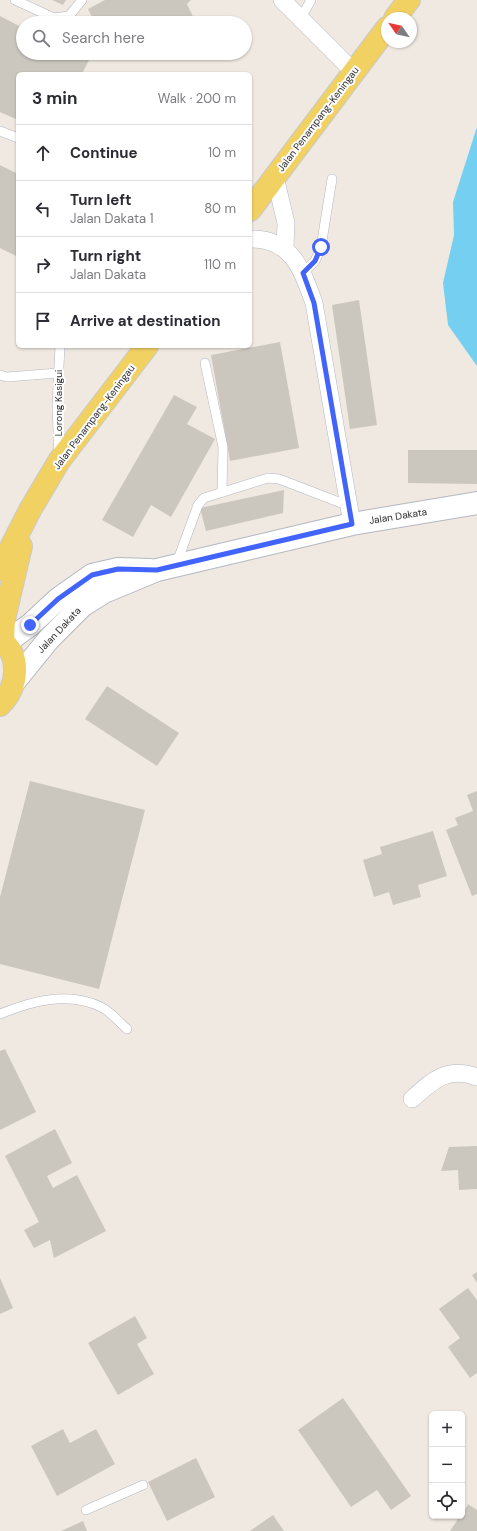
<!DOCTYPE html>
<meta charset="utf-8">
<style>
body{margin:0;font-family:"DM Sans",sans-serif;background:#f7f7f7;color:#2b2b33}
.controls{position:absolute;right:12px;bottom:12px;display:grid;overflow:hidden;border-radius:6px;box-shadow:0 1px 3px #0004}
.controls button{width:36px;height:36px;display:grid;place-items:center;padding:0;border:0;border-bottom:1px solid #e1e1e2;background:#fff;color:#2b2b33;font:20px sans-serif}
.compass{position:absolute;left:381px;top:12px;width:36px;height:36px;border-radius:50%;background:#fff;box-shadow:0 1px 3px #0004;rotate:304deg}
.stop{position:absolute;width:12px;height:12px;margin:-9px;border:3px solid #4264fb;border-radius:50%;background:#fff}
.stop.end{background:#4264fb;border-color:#fff;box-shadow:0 1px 4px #0008}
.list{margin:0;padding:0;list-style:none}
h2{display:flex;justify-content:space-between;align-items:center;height:52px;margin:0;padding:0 16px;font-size:17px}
h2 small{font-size:13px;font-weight:400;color:#7c7c81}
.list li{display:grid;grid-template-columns:26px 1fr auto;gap:12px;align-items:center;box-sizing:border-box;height:56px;padding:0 16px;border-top:1px solid #e1e1e2}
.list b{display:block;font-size:15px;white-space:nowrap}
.list p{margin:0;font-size:13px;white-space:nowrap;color:#7c7c81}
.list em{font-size:13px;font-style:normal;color:#7c7c81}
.icon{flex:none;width:22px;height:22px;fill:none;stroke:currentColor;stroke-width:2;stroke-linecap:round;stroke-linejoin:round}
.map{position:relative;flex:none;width:477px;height:1531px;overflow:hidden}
.search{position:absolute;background:#fff;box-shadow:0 1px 3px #0004;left:16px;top:16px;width:236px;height:44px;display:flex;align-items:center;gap:10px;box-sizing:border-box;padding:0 14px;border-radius:22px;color:#7c7c81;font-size:15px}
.panel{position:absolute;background:#fff;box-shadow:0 1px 3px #0004;left:16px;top:72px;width:236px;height:276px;border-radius:6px}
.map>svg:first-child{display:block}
</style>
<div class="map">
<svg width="477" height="1531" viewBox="0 0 477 1531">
<rect width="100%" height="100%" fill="#efe9e1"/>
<path fill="#75cff0" d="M477,127V366L448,325L443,283L454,235L453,202Z"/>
<path fill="#cbc7bf" d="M52,0H66L63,5Z
M105,0H191L187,4L195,21L192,23H95L88,9Z
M0,16L23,28V53H75L89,60L82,74H18V120L0,112Z
M125,53H136L127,58Z
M0,165L18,174V257L0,248Z
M359,300L377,425L350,429L332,305Z
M280,342L299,448L230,461L211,355Z
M174,395L197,407L187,424L215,439L171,517L151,505L133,537L102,520Z
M408,450H477V484L408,483Z
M284,490L283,513L206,531L200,508Z
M107,686L179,733L157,766L85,719Z
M30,781L145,810L99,989L0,964V897Z
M477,791V894L472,896L446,830L458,825L455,818L473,811L467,795Z
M433,831L447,876L418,885L421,897L393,905L389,892L374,897L363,860L382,854L380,847Z
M5,1049L36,1112L0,1130V1051Z
M55,1129L72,1163L47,1176L53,1188L77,1175L106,1231L54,1258L50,1240L34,1248L24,1230L39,1222L5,1156Z
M477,1146V1189L459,1190L458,1170L441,1171L449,1147Z
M477,1272V1283L472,1275Z
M0,1278L13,1308L0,1314Z
M468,1288L477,1300V1373L470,1378L448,1347L460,1338L439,1309Z
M135,1316L147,1338L137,1344L154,1374L118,1395L88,1343Z
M343,1398L411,1496L391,1510L377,1490L351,1507L298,1430Z
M63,1429L70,1443L96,1429L115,1464L57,1496L31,1446Z
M196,1458L215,1497L167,1521L148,1482Z
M468,1504L477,1510V1531H450L460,1516H462Z
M273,1515L284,1531H250Z
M83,1521L87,1531H61Z"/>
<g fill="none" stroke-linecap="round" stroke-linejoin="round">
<defs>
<path id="lane" d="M15,0L54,18L69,16L82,0
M301,18L311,0
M0,131L18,138
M303,273L315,261L321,247L332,179
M205,363L223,447L222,492
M0,375L7,377L58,373
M59,456L57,406L60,346
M176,565L198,505L204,498L268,478L279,479L349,506
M0,1014C32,1001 68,991 101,1007C110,1011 119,1022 127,1029
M86,1510L143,1485"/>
<path id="street" d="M282,0L353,71
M275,177L286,223L285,247
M250,239C292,238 302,270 314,303L352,524
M412,1099C433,1080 448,1066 477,1077"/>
<path id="secondary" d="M5,643L30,625L58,599L92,575L118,569L150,570
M14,682L49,639L82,606L104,592L157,570L352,524L477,503"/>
<path id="primary" d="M395,18L409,0
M250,210L387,28
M0,569L30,510L59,461L147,346
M0,639C22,656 18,687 0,705
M3,641L4,619L21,546"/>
</defs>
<use href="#lane" stroke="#b4b7c1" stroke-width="10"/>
<use href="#street" stroke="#b4b7c1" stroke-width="18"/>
<use href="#secondary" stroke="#b4b7c1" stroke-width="24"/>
<use href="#primary" stroke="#c9c9c9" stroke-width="24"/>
<use href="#lane" stroke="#fff" stroke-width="9"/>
<use href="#street" stroke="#fff" stroke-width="17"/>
<use href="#secondary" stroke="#fff" stroke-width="22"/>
<use href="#primary" stroke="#f2d163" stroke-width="22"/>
</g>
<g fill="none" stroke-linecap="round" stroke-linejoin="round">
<path stroke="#4264fb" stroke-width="5" d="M30,625L58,599L92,575L118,569L157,570L352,524L314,303L303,273L315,261L321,247"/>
</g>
<g text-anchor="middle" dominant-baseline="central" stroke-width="4" stroke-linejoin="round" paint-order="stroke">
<g font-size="10" fill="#2e2e2e" stroke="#fff">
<text transform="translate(318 119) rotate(-53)">Jalan Penampang-Keningau</text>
<text transform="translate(58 403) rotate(-90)">Lorong Kasigui</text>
<text transform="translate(94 417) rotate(-53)">Jalan Penampang-Keningau</text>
<text transform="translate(398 516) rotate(-9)">Jalan Dakata</text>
<text transform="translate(59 630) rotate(-47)">Jalan Dakata</text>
</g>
</g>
</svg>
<div class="controls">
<button>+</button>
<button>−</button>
<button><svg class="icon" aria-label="locate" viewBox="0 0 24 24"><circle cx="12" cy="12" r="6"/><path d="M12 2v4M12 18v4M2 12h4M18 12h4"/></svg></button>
</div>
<svg class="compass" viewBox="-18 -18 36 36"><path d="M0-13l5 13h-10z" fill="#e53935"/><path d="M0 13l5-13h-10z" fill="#7c7c81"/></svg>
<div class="stop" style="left:321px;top:247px"></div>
<div class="stop end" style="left:30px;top:625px"></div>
<div class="search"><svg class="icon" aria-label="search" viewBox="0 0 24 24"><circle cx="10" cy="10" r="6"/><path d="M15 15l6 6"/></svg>Search here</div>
<section class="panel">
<h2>3 min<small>Walk · 200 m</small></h2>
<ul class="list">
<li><svg class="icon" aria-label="ahead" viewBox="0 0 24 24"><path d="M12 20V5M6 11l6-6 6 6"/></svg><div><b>Continue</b></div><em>10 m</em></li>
<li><svg class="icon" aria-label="left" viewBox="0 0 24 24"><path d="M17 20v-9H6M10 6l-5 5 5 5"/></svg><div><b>Turn left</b><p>Jalan Dakata 1</p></div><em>80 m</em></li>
<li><svg class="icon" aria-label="right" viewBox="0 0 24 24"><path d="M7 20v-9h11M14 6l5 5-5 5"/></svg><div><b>Turn right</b><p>Jalan Dakata</p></div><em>110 m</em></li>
<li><svg class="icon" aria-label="arrive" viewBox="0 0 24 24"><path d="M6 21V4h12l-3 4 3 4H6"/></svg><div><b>Arrive at destination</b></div></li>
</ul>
</section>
</div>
